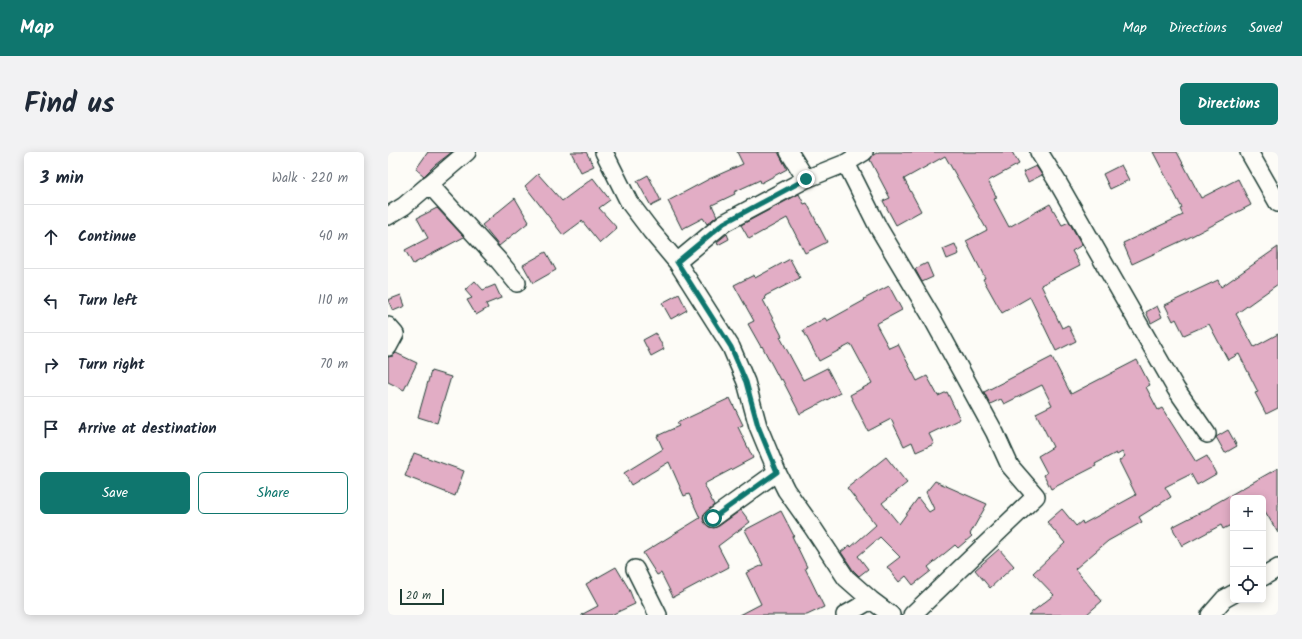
<!DOCTYPE html>
<meta charset="utf-8">
<style>
body{margin:0;font-family:Kalam,sans-serif;background:#f2f2f3;color:#1f2937}
.controls{position:absolute;right:12px;bottom:12px;display:grid;overflow:hidden;border-radius:6px;box-shadow:0 2px 10px #0003}
.controls button{width:36px;height:36px;display:grid;place-items:center;padding:0;border:0;border-bottom:1px solid #e0e1e3;background:#fff;color:#1f2937;font:20px sans-serif}
.scale{position:absolute;left:12px;bottom:10px;width:44px;box-sizing:border-box;padding-left:4px;border:2px solid #1f3d34;border-top:0;font-size:11px;line-height:14px;white-space:nowrap;color:#1f3d34;-webkit-text-stroke:3px #fdfcf7;paint-order:stroke}
.stop{position:absolute;width:12px;height:12px;margin:-9px;border:3px solid #0f766e;border-radius:50%;background:#fff}
.stop.end{background:#0f766e;border-color:#fff;box-shadow:0 1px 4px #0008}
.list{margin:0;padding:0;list-style:none}
h2{display:flex;justify-content:space-between;align-items:center;height:52px;margin:0;padding:0 16px;font-size:17px}
h2 small{font-size:13px;font-weight:400;color:#747a83}
.list li{display:grid;grid-template-columns:26px 1fr auto;gap:12px;align-items:center;box-sizing:border-box;height:64px;padding:0 16px;border-top:1px solid #e0e1e3}
.list b{display:block;font-size:15px;white-space:nowrap}
.list em{font-size:13px;font-style:normal;color:#747a83}
.actions{display:flex;gap:8px;padding:12px 16px}
.actions a{flex:1;padding:9px 0;border:1px solid #0f766e;border-radius:6px;text-align:center;font-size:14px;color:#0f766e}
.actions .main{background:#0f766e;color:#fff}
.icon{flex:none;width:22px;height:22px;fill:none;stroke:currentColor;stroke-width:2;stroke-linecap:round;stroke-linejoin:round}
.map{position:relative;flex:none;width:890px;height:463px;overflow:hidden;border-radius:6px}
header{display:flex;align-items:center;gap:24px;box-sizing:border-box;height:56px;padding:0 20px;background:#0f766e;color:#fff}
header strong{font-size:19px}
nav{display:flex;gap:22px;margin-inline-start:auto;font-size:14px}
.intro{display:flex;align-items:center;justify-content:space-between;box-sizing:border-box;height:96px;padding:0 24px}
h1{margin:0;font-size:28px}
.button{padding:10px 18px;border-radius:6px;background:#0f766e;color:#fff;font-size:14px;font-weight:700}
main{display:flex;gap:24px;padding:0 24px}
aside{flex:1;background:#fff;border-radius:6px;box-shadow:0 2px 10px #0003}
.map>svg:first-child{display:block}
</style>
<header>
<strong>Map</strong>
<nav><a>Map</a><a>Directions</a><a>Saved</a></nav>
</header>
<div class="intro"><h1>Find us</h1><a class="button">Directions</a></div>
<main>
<aside>
<h2>3 min<small>Walk · 220 m</small></h2>
<ul class="list">
<li><svg class="icon" aria-label="ahead" viewBox="0 0 24 24"><path d="M12 20V5M6 11l6-6 6 6"/></svg><div><b>Continue</b></div><em>40 m</em></li>
<li><svg class="icon" aria-label="left" viewBox="0 0 24 24"><path d="M17 20v-9H6M10 6l-5 5 5 5"/></svg><div><b>Turn left</b></div><em>110 m</em></li>
<li><svg class="icon" aria-label="right" viewBox="0 0 24 24"><path d="M7 20v-9h11M14 6l5 5-5 5"/></svg><div><b>Turn right</b></div><em>70 m</em></li>
<li><svg class="icon" aria-label="arrive" viewBox="0 0 24 24"><path d="M6 21V4h12l-3 4 3 4H6"/></svg><div><b>Arrive at destination</b></div></li>
</ul>
<div class="actions"><a class="main">Save</a><a>Share</a></div>
</aside>
<div class="map">
<svg width="890" height="463" viewBox="0 0 890 463">
<rect width="100%" height="100%" fill="#fdfcf7"/>
<filter id="ink" filterUnits="userSpaceOnUse"><feTurbulence type="fractalNoise" baseFrequency=".025" numOctaves="2"/><feDisplacementMap in="SourceGraphic" scale="8" xChannelSelector="R" yChannelSelector="G"/><feConvolveMatrix kernelMatrix="1 2 1 2 8 2 1 2 1" color-interpolation-filters="sRGB"/></filter>
<g filter="url(#ink)">
<path fill="#e2adc5" stroke="#1f3d34" d="M40,0H64L47,13L36,24L28,17Z
M183,0H198L206,14L193,20Z
M349,0H390L399,17L373,31L372,28L346,40L347,42L324,53L329,64L319,72L315,66L294,77L280,49L321,27L355,12Z
M491,0H624L631,12L600,29L609,46L606,47L621,75L662,52L674,73L681,70L694,93L684,99L692,113L653,133L674,176L680,173L688,189L668,199L642,145L614,161L595,127L597,126L578,89L599,78L557,4L516,27L533,59L508,73L495,49L502,46L482,8L485,3Z
M765,0H789L813,46L850,27L863,53L802,85L744,112L735,91L795,63L792,57L794,56Z
M733,13L741,28L722,37L715,22Z
M648,14L654,23L640,30L635,20Z
M150,22L174,49L205,26L222,48L211,56L229,76L212,91L194,69L175,83L137,34Z
M260,23L273,49L263,54L249,29Z
M411,42L416,52L419,51L439,90L417,101L399,66L361,87L353,73Z
M127,46L141,70L111,94L94,73Z
M49,56L76,85L25,112L17,98L40,86L29,66Z
M339,82L341,87L330,93L329,90Z
M567,92L571,102L559,107L555,97Z
M890,95V132L848,162L866,195L890,182V256L878,262L867,241L870,240L851,202L840,208L821,172L796,183L788,167L785,169L777,153L830,128L833,135Z
M158,100L168,118L145,131L135,113Z
M402,107L412,126L377,144L378,147L375,148L394,184L392,185L415,228L439,216L452,241L412,262L394,227L392,228L374,194L373,195L360,172L366,169L346,133L366,123L367,126Z
M539,111L545,125L534,130L527,117Z
M87,129L95,138L107,133L113,146L98,152L100,156L88,163L79,148L84,146L77,138Z
M501,134L514,158L488,172L501,196L510,192L529,229L539,224L550,244L559,240L572,267L541,282L546,292L528,300L524,290L516,294L503,267L480,279L462,243L484,231L463,192L431,209L415,178L437,166L439,169L477,148L476,147Z
M291,142L299,158L283,167L274,151Z
M13,143L17,154L5,159L0,148Z
M769,154L774,165L763,171L758,160Z
M268,181L276,197L263,204L255,188Z
M8,201L29,211L16,238L0,230V205L5,204Z
M664,205L683,242L749,208L762,233L758,235L770,258L774,256L808,310L819,304L828,322L809,333L803,322L777,335L783,345L751,365L754,370L720,389L687,417L714,449L698,463H640L666,443L645,421L677,391L659,370L674,357L688,374L694,369L695,372L748,343L731,309L737,304L734,300L729,303L728,301L707,312L708,314L663,337L656,323L659,321L650,304L665,295L648,261L664,253L654,233L616,252L613,247L602,252L596,240Z
M43,219L63,225L49,271L30,265Z
M342,246L355,273L350,275L365,306L316,332L326,353L316,362L315,367L317,371L321,375L326,376L331,374L353,358L362,370L330,394L341,415L285,445L273,421L269,423L255,401L312,366L301,342L296,344L281,310L243,333L236,321L275,297L269,284L291,274L289,271Z
M840,278L849,294L837,301L828,285Z
M26,301L76,319L67,344L17,324Z
M498,305L519,331L494,351L511,372L530,346L541,360L546,357L538,340L547,329L599,352L582,382L584,384L570,396L567,393L540,415L543,419L525,433L518,424L511,430L499,415L512,405L492,385L470,404L480,417L471,424L465,418L453,400L462,393L463,395L488,373L459,336Z
M890,316V381L875,356V346H845V372L835,377L833,373L794,394L784,375L823,355V354Z
M393,359L406,384H404L419,415L417,416L436,455L419,463H352L373,452L358,421L375,413L357,378Z
M611,397L626,414L602,436L587,418Z
M228,415L241,437L247,452L223,463H193L210,454L198,432Z"/>
<g fill="none" stroke-linecap="round" stroke-linejoin="round">
<defs>
<path id="street" d="M216,0L241,50L263,79L289,110L343,195L358,230L370,274L389,320L398,338L425,376L458,426L483,448L503,463
M401,0L418,27
M651,0L669,29L788,237L819,282
M861,0L890,51
M458,11L490,75L543,164L607,281L622,314L648,344L524,463
M41,32L111,109L129,131
M0,64L16,54L79,0
M289,110L336,71L418,27L458,11L476,0
M0,174L7,182L0,195
M325,366L389,320
M247,417L270,463
M875,425L890,416
M457,463L483,448
M822,463L836,447L845,442"/>
</defs>
<use href="#street" stroke="#1f3d34" stroke-width="20"/>
<use href="#street" stroke="#fdfcf7" stroke-width="17"/>
</g>
</g>
<g fill="none" stroke-linecap="round" stroke-linejoin="round" filter="url(#ink)">
<path stroke="#0f766e" stroke-width="5" d="M325,366L389,320L370,274L358,230L343,195L289,110L336,71L418,27"/>
</g>
</svg>
<div class="controls">
<button>+</button>
<button>−</button>
<button><svg class="icon" aria-label="locate" viewBox="0 0 24 24"><circle cx="12" cy="12" r="6"/><path d="M12 2v4M12 18v4M2 12h4M18 12h4"/></svg></button>
</div>
<div class="scale">20 m</div>
<div class="stop" style="left:325px;top:366px"></div>
<div class="stop end" style="left:418px;top:27px"></div>
</div>
</main>
